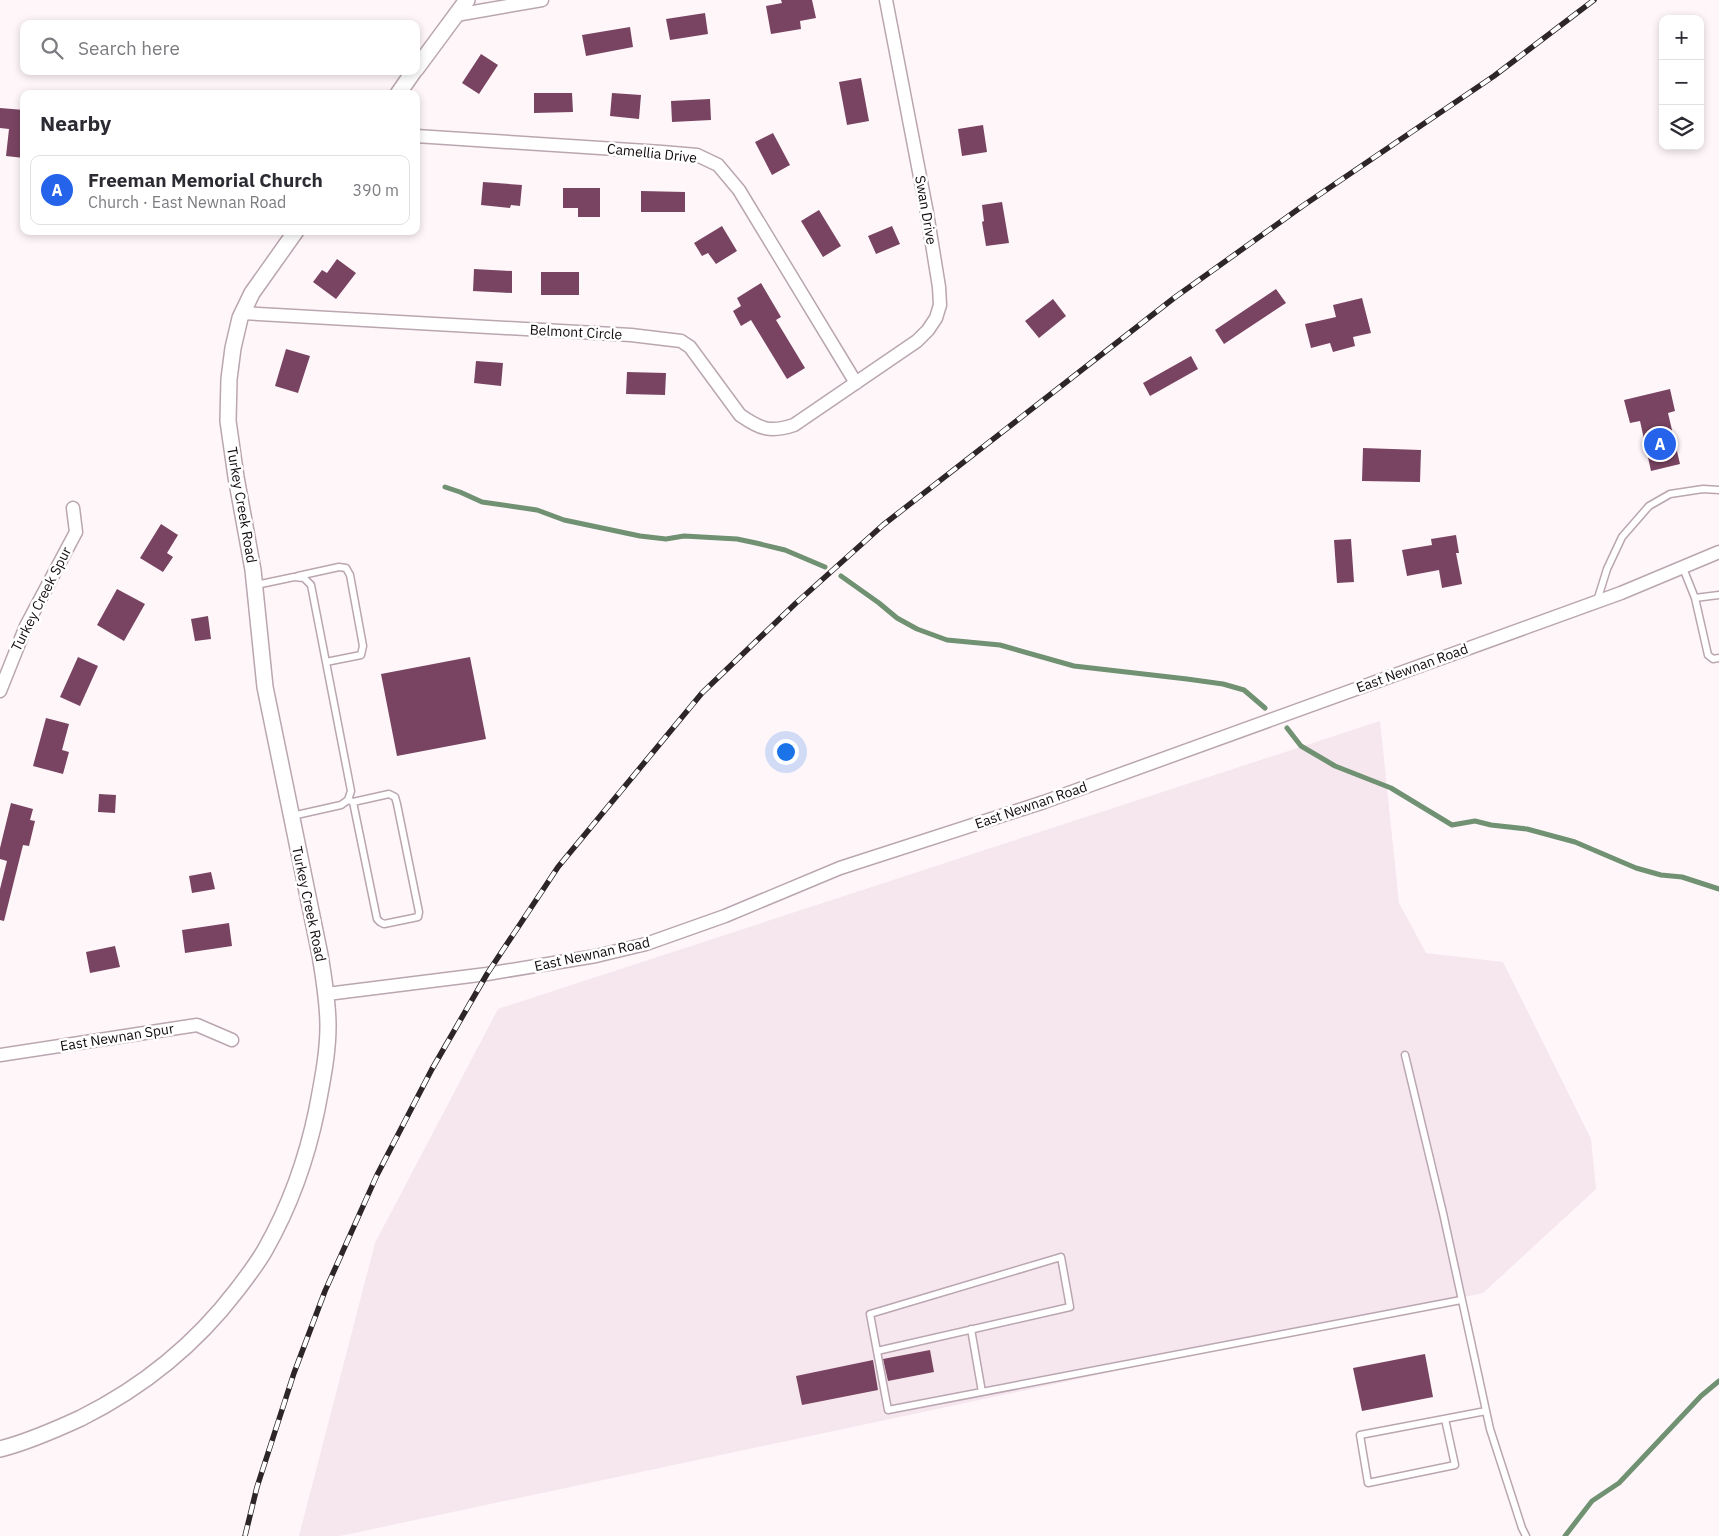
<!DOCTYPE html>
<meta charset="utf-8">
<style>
body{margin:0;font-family:"IBM Plex Sans",sans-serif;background:#f2f2f3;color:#2b2b33}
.controls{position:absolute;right:15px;top:15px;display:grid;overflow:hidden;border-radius:10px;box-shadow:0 2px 8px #0003}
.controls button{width:45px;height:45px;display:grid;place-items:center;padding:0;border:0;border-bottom:1px solid #e1e1e2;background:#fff;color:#2b2b33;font:25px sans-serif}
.you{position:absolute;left:785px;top:751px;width:18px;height:18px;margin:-12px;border:4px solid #fff;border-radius:50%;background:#1a73e8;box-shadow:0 0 0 8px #1a73e833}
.badge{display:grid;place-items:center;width:32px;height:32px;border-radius:50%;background:#2563eb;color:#fff;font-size:16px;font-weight:700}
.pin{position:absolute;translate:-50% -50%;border:2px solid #fff;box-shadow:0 1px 5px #0006}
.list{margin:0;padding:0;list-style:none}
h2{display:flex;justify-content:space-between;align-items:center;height:65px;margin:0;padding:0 20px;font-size:21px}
h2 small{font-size:16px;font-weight:400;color:#7c7c81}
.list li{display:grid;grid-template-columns:32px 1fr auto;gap:15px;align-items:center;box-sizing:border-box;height:70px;margin:0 10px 10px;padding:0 10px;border:1px solid #e1e1e2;border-radius:10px}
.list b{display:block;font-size:19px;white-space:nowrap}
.list p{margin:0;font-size:16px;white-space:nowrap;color:#7c7c81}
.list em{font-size:16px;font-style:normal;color:#7c7c81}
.icon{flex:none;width:28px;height:28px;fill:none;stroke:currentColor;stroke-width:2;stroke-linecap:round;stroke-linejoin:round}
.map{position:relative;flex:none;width:1719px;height:1536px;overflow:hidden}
.search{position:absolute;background:#fff;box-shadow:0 2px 8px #0003;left:20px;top:20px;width:400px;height:55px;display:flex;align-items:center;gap:12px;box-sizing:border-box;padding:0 18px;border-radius:10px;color:#7c7c81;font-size:19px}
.panel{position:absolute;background:#fff;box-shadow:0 2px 8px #0003;left:20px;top:90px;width:400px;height:145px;border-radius:10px}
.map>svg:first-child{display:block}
</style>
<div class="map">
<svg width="1719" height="1536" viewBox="0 0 1719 1536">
<rect width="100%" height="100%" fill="#fff6fa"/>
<path fill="#f6e6ed" d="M1380,721L1399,903L1426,953L1503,962L1591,1139L1596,1189L1483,1293L340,1536H299L375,1243L498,1009Z"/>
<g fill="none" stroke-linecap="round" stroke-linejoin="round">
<path stroke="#709172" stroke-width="5" d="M445,487L460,492L482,502L537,510L564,520L640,536L666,539L684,536L737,539L756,543L785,550L825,567
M841,576L879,603L897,618L917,629L947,640L1000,645L1074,666L1187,679L1223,684L1244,690L1265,708
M1287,728L1301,746L1335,766L1391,788L1452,825L1475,821L1491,825L1527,829L1575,842L1636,868L1661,875L1682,877L1719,889
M1565,1536L1592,1501L1619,1483L1701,1396L1719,1381"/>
</g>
<path fill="#794461" d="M781,0H812L816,18L800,21L801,29L771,34L766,6L782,3Z
M705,13L708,34L670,40L666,19Z
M630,27L633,47L586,56L582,35Z
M481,54L498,65L479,94L462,83Z
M861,78L869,121L847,125L839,82Z
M534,93H572L573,112L534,113Z
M612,93L641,95L639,119L610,116Z
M710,99L711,120L672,122L671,101Z
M0,108L24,110V158L6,156L9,129L0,128Z
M983,125L987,152L962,156L958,129Z
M773,133L790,165L772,175L755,142Z
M483,182L522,185L520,206L511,205L510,208L481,205Z
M563,188H600V217H578V208H563Z
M641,191L685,192V212H641Z
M1002,202L1009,243L986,246L982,222L984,221L982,205Z
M819,210L841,246L823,257L801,221Z
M722,226L737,251L716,264L708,253L702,256L694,243Z
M892,226L900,244L876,254L868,236Z
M337,259L356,273L336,299L313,282L322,270L327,273Z
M474,269L512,271V293L473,291Z
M541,272H579V295H541Z
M761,283L781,317L776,320L805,368L787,379L751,320L741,326L733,311L741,306L737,298Z
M1276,289L1286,303L1224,344L1215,330Z
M1362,298L1371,333L1353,337L1355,346L1333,352L1330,343L1311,348L1305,324L1336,317L1333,305Z
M1053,299L1066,316L1039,338L1025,321Z
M286,349L310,356L298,393L275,386Z
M1191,356L1198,369L1150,396L1143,383Z
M476,361L503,363L501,386L474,383Z
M627,372L666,373L665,395L626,394Z
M1670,389L1675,411L1668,413L1680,464L1651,471L1640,421L1630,423L1624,400Z
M1363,448L1421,450L1420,482L1362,481Z
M161,524L178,535L167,553L173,557L163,572L140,558Z
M1456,535L1459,553H1456L1462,584L1442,588L1439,570L1407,576L1402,550L1432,545L1431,539Z
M1351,539L1354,582L1337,583L1334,540Z
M117,589L145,604L124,641L97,625Z
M208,616L211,639L195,641L191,619Z
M78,657L98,666L80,706L60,697Z
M470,657L486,739L397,756L381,674Z
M46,718L69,724L62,750L69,752L63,774L33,766Z
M99,794L116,795L115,813L98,812Z
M11,803L33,809L30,820L35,821L29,846L23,845L4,921L0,920V889L7,861L0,859V848Z
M211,872L215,889L192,893L189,876Z
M229,923L232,946L185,953L182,930Z
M115,946L120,967L90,973L86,952Z
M930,1350L934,1372L888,1381L883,1359Z
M1425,1354L1433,1397L1362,1411L1353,1368Z
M873,1360L878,1390L802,1405L796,1376Z"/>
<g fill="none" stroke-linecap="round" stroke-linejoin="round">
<defs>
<path id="service" d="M1683,568L1695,598L1708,655L1713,659L1719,658
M298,576L339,567L346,568L350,575L363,646L361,655L326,662
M256,585L294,577L304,578L311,585L351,791L348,800L341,805L292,816
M1695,598L1719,595
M1597,601L1607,569L1622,537L1649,506L1670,494L1703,489L1719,490
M348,800L353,802L377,919L380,922L384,924L418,917L419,912L397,804L395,797L389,794L353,802
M1405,1055L1443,1213L1490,1429L1522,1528L1526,1536
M971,1329L982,1392
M877,1351L1070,1307L1061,1257L870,1314L888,1410L1461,1300
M1445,1419L1455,1465L1368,1483L1360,1435L1486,1411"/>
<path id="minor" d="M456,15L542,0
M416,136L662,152L697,155L718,165L739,190L856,383
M242,313L631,335L681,341L690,347L740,415C760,429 770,433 794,425L917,341L928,330L936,318L940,305L939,287L927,213L886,0
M0,691L26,626L76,532L73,508
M327,994L487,974L596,956L646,944L725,916L840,868L1044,802L1621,593L1719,552
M0,1055L197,1025L232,1040"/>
<path id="tertiary" d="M416,69L467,0
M398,94L414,71
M0,1449C28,1442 55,1430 81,1418C143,1387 195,1345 237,1290C247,1277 257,1264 265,1250C290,1206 307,1158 317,1109C322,1082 328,1054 328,1026C328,1002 324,979 320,955L265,687L253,570L236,477L228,421L229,379L233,348L240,318L252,293L296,231"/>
</defs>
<use href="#service" stroke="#baa6b0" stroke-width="9"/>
<use href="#minor" stroke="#baa6b0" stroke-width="15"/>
<use href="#tertiary" stroke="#baa6b0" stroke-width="18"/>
<use href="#service" stroke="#fff" stroke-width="6"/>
<use href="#minor" stroke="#fff" stroke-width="12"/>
<use href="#tertiary" stroke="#fff" stroke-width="15"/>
<defs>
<path id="rail" d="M245,1536L257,1487L294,1373L325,1291L377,1175L432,1069L487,974L558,867L702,693L795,604L883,525L1174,298L1304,205L1494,76L1594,0"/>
</defs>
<use href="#rail" stroke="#2c2629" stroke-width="5.5"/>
<use href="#rail" stroke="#fff" stroke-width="4" stroke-dasharray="11" stroke-linecap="butt"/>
</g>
<g text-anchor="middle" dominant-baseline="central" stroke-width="5" stroke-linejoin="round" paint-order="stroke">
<g font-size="14" fill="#110b0e" stroke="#fff">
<text transform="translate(652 153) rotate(6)">Camellia Drive</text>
<text transform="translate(926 210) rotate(80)">Swan Drive</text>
<text transform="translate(576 332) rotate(3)">Belmont Circle</text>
<text transform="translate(242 505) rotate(80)">Turkey Creek Road</text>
<text transform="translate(41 599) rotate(-63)">Turkey Creek Spur</text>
<text transform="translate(1412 668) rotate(-20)">East Newnan Road</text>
<text transform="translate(1031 805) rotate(-19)">East Newnan Road</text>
<text transform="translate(309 904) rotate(78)">Turkey Creek Road</text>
<text transform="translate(592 954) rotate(-12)">East Newnan Road</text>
<text transform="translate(117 1037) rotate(-9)">East Newnan Spur</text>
</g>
</g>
</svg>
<div class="controls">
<button>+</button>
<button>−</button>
<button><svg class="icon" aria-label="layers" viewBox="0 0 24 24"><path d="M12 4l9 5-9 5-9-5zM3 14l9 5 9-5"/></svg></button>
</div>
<div class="you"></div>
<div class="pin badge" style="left:1660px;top:444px">A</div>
<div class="search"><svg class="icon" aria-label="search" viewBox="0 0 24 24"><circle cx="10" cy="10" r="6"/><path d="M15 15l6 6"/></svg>Search here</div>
<section class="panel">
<h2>Nearby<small></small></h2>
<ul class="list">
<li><span class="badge">A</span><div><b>Freeman Memorial Church</b><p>Church · East Newnan Road</p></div><em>390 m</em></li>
</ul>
</section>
</div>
